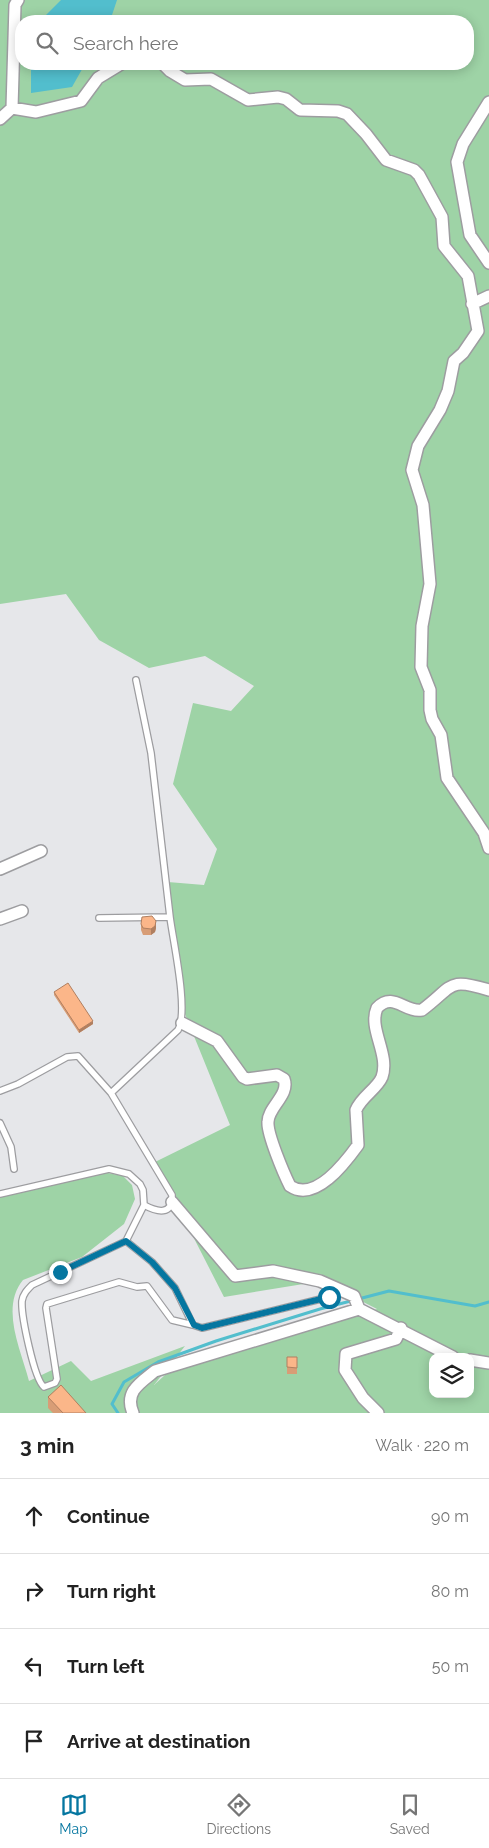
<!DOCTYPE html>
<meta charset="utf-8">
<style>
body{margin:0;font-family:Raleway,sans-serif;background:#f6f6f6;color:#222}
.controls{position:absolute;right:15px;bottom:15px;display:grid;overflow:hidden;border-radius:10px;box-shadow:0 2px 12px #0003}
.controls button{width:45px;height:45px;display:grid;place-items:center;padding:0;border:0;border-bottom:1px solid #e0e0e0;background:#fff;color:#222;font:25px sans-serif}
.stop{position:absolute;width:15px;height:15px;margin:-11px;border:4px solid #0576a0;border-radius:50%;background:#fff}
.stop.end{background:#0576a0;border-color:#fff;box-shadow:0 1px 5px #0008}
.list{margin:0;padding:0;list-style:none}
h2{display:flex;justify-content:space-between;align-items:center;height:65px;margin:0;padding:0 20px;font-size:21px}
h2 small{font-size:16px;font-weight:400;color:#767676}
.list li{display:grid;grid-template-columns:32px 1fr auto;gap:15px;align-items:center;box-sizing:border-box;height:75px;padding:0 20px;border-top:1px solid #e0e0e0}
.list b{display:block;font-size:19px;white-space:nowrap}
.list em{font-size:16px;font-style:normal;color:#767676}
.icon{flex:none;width:28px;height:28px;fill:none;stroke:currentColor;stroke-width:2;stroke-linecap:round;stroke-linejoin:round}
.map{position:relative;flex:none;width:489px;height:1413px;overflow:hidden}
.search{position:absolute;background:#fff;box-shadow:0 2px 12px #0003;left:15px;right:15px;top:15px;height:55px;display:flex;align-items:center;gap:12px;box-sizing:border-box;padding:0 18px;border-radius:20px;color:#767676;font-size:19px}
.sheet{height:365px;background:#fff}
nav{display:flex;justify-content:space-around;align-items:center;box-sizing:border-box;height:70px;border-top:1px solid #e0e0e0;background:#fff;font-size:14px;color:#767676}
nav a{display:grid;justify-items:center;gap:2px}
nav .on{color:#0576a0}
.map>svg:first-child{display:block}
</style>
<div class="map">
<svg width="489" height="1413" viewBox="0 0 489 1413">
<rect width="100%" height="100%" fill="#e6e7ea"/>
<path fill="#9ed3a6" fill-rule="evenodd" d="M0,0H489V1413H0V1194L52,1179L103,1172L123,1176L132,1185L135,1199L124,1224L82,1257L23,1280C0,1308 21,1350 29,1381L71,1361L91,1381L185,1346L154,1385L165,1375L222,1354L377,1309L322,1281L224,1297L155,1162L230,1125L183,1009L168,882L204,885L217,849L173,784L193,703L231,711L254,686L205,656L149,668L99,640L66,594L0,604ZM21,21H468V64H21ZM433,1357H470V1394H433Z"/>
<path fill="#52becd" d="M61,0H117L110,21H40Z
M31,64H85L72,87L31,93Z"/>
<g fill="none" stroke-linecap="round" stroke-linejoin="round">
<path stroke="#52becd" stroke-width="3" d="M118,1413L112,1404L124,1382L158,1362L216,1341L320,1309L389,1291L475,1306L489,1302"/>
<defs>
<path id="service" d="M136,680L151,753L170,917
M0,1091L18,1084L67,1057L78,1056L111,1093L178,1030C189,1011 173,941 170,917L99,918
M111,1093L172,1195C173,1216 157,1212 144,1205
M0,1123L11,1147L14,1169
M0,1194L109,1169L129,1174L140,1184L143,1190L144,1205L126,1241L32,1285C27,1290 23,1294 22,1301C21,1315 34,1379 44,1387L55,1383L57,1379L46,1308L47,1304L119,1282L137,1287L147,1286L172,1320L193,1325L175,1288L152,1262L126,1241
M193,1325L202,1328L329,1297L340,1290"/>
<path id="minor" d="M163,64L170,71L185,80L211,79L248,100L278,97L286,99L300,110L338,111L347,114L366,134L386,160L414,170L419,175L442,217L444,246L468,276L478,331L463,353L454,361L448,391L440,410L418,446L412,470L423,505L430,584L422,626L421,667L430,690V710L432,719L441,735L447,778L484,833L489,848
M489,102L463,144L457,162L470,235L489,263
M12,108L15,5L18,0
M0,119L12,108L36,112L81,101L98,78L121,64
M472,304L489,296
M0,869L41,851
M0,919L22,911
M182,1023L217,1041L243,1077L247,1079L277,1075L284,1079C290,1095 268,1107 268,1122C267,1134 284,1174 290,1186C315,1203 345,1163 358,1145L356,1110C361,1097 377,1089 382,1077C390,1054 368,1029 377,1008C393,991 405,1013 422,1010C454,986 447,977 489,990
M359,1309L453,1357
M470,1360L489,1363
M133,1413C124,1392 140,1383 155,1371L359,1309L354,1296L320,1281L273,1271L235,1276L172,1202
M378,1413L363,1398L345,1370L346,1354L396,1339L401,1328"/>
</defs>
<use href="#service" stroke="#9d9da0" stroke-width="8"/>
<use href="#minor" stroke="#9d9da0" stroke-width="14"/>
<use href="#service" stroke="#fff" stroke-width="5.5"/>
<use href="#minor" stroke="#fff" stroke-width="11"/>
</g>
<path fill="#d89d76" d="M141,924L156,928L155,932L151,935H143L141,930Z
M54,992L93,1024L79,1033L54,995Z
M287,1357H297V1374H287Z
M48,1397L86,1413H53L48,1408Z"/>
<path fill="#b07f60" d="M156,921V928L155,932L151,935V929Z
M93,1021V1024L79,1033V1030Z"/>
<path fill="#fbb689" stroke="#b07f60" d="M152,916L156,921L155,926L151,929L143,928L141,924L142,917Z
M68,983L93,1021L79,1030L54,992Z
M287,1357H297V1368L287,1367Z
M61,1385L86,1413H63L48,1397Z"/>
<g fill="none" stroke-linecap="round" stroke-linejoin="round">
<path stroke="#0576a0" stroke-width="6" d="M60,1272L126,1241L152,1262L175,1288L194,1325L202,1328L329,1297"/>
</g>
</svg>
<div class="controls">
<button><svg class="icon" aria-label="layers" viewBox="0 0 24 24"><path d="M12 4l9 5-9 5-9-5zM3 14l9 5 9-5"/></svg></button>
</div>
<div class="stop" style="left:329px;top:1297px"></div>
<div class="stop end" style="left:60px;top:1272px"></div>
<div class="search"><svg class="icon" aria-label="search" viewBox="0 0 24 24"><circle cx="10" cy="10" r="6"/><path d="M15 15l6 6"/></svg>Search here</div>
</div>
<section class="sheet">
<h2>3 min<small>Walk · 220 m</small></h2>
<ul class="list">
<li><svg class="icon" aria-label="ahead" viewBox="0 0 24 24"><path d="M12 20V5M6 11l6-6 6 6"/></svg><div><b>Continue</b></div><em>90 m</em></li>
<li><svg class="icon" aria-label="right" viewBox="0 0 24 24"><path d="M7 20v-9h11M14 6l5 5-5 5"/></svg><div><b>Turn right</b></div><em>80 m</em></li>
<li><svg class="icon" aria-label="left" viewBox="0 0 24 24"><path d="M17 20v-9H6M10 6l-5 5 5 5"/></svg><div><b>Turn left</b></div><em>50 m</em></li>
<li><svg class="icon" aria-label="arrive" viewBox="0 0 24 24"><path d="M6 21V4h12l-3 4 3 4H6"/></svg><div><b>Arrive at destination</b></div></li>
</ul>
</section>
<nav>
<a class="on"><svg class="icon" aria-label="map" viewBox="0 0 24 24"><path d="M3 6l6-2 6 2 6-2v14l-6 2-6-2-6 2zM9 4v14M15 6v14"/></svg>Map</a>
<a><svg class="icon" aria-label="directions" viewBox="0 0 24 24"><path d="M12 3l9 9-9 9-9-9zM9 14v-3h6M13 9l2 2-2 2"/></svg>Directions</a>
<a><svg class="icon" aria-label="saved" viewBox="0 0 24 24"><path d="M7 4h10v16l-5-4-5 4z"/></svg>Saved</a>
</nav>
